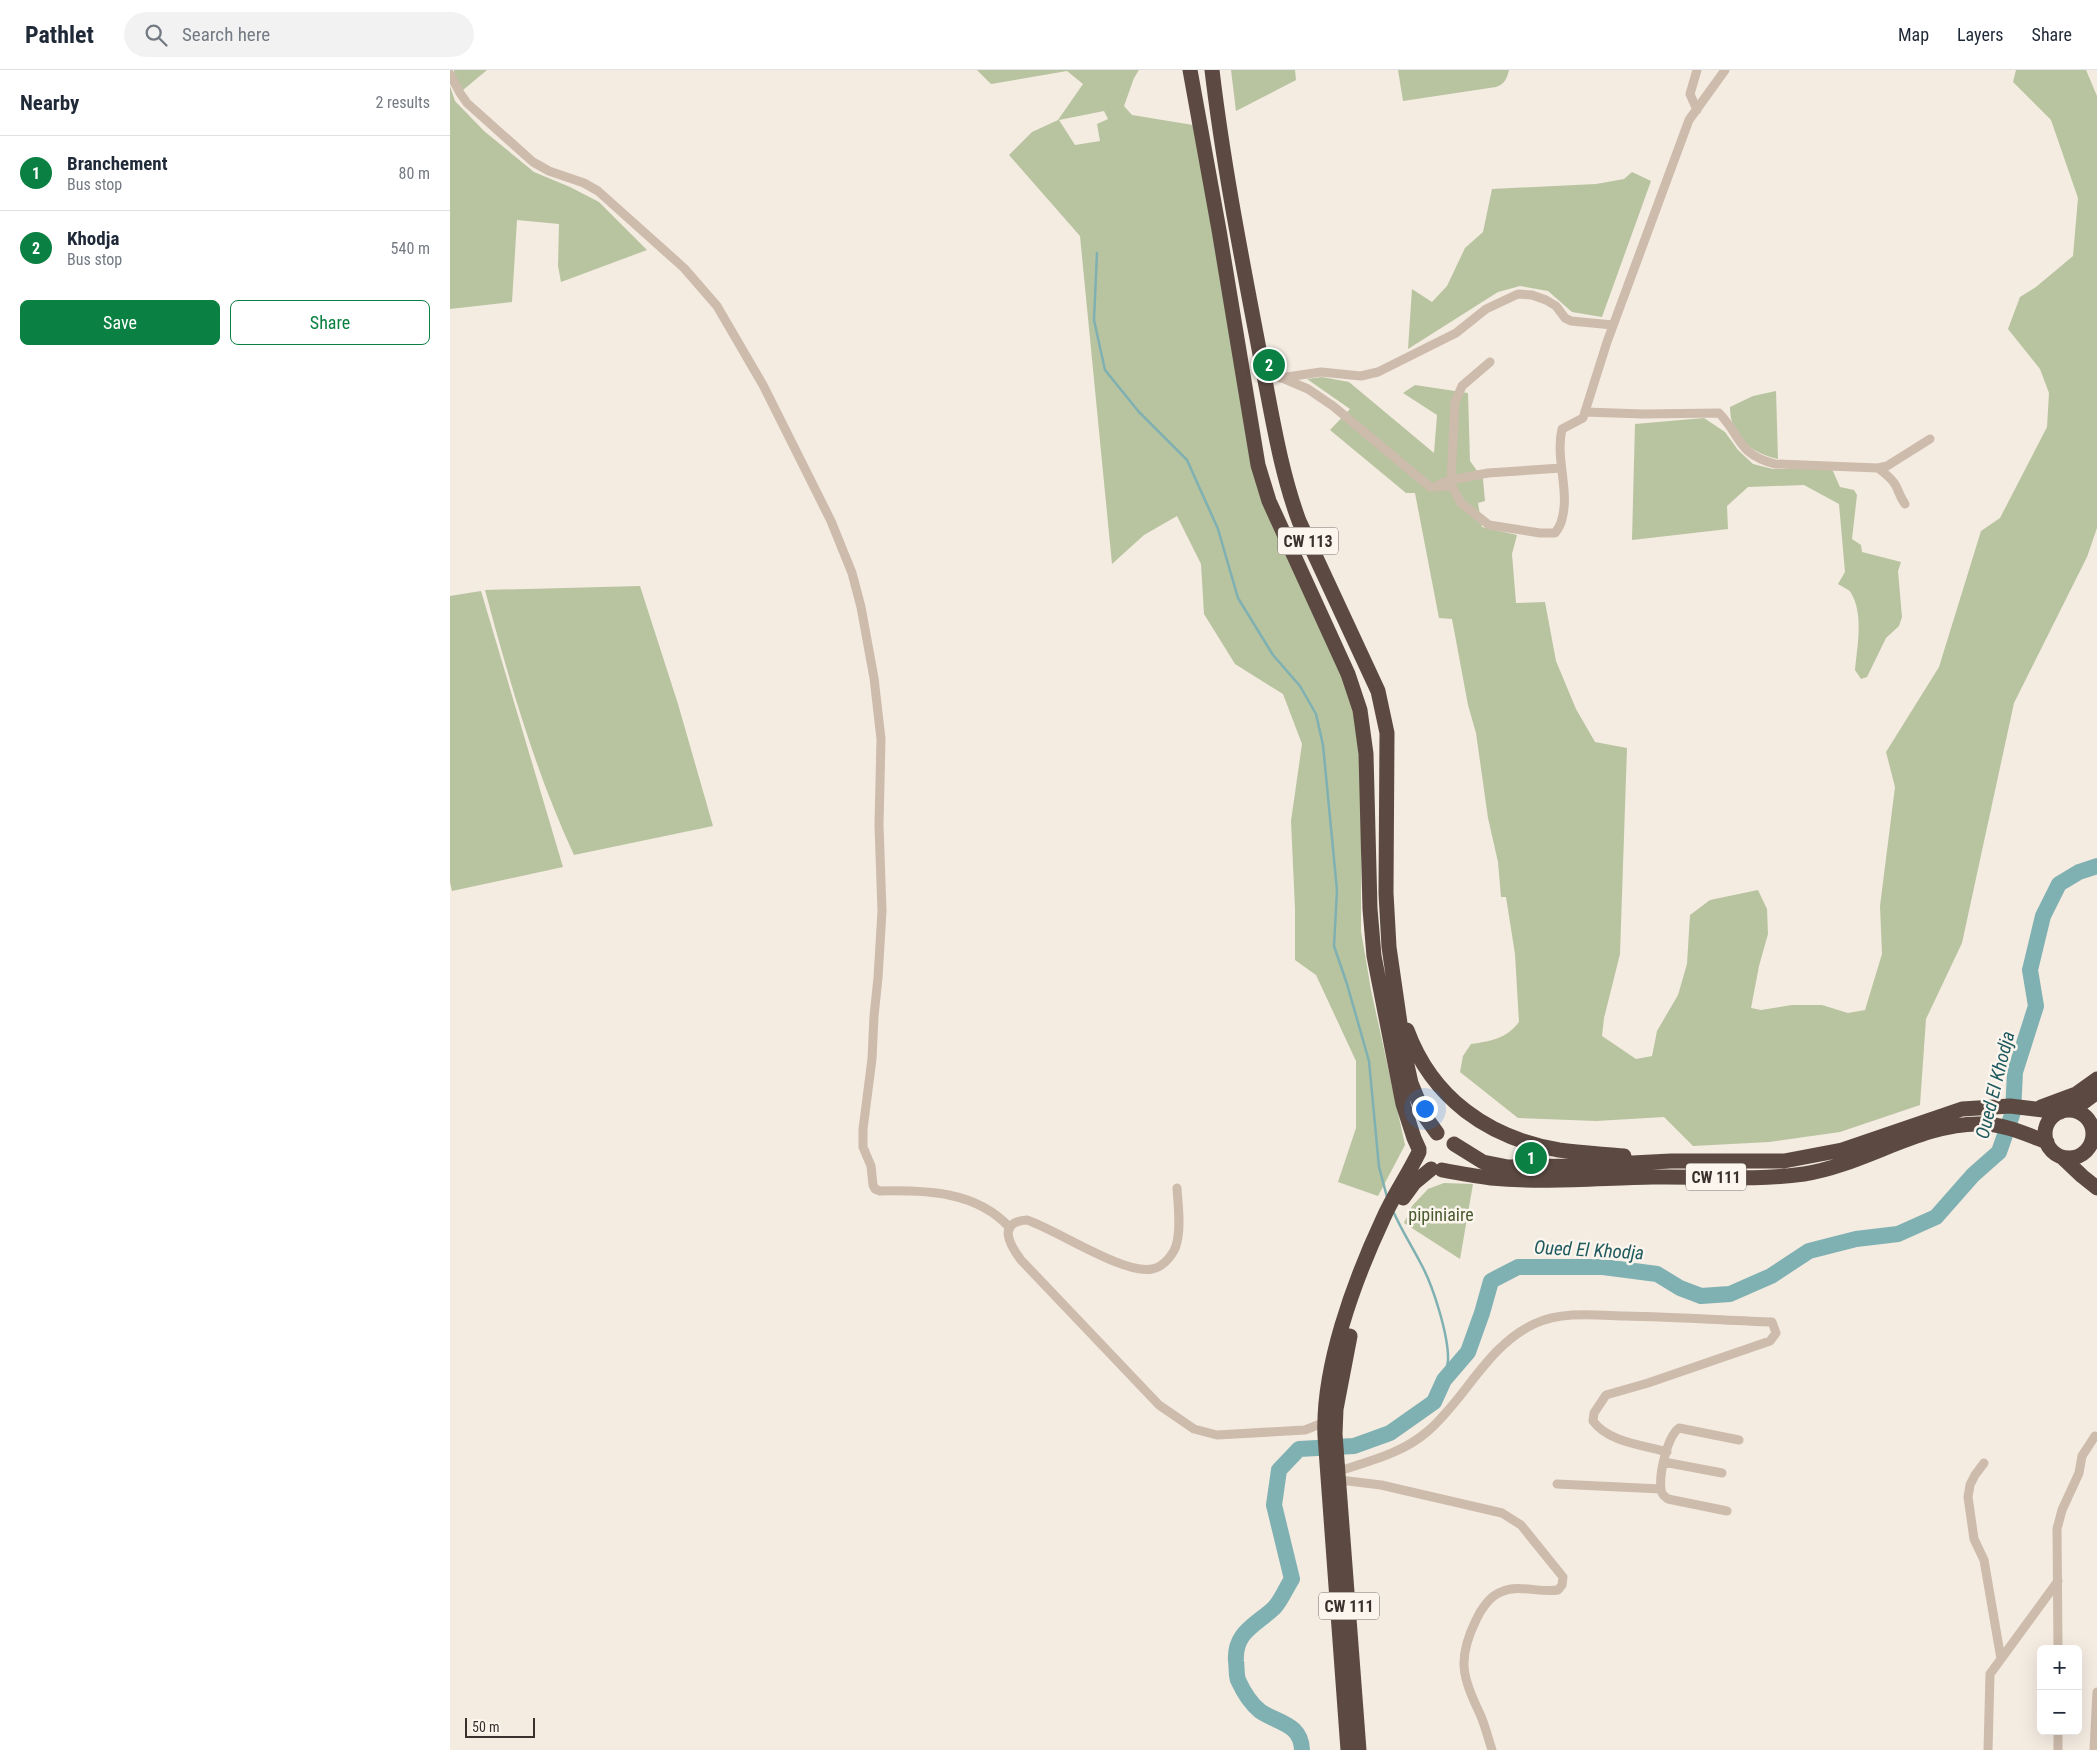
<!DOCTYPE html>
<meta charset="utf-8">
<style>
body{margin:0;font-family:"Roboto Condensed",sans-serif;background:#f2f2f3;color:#1f2937}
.controls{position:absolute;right:15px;bottom:15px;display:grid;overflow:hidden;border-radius:8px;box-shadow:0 5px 20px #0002}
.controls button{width:45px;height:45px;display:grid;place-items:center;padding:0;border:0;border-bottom:1px solid #e0e1e3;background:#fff;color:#1f2937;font:25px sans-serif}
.scale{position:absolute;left:15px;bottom:12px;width:70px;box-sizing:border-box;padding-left:5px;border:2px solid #3b302b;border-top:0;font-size:14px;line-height:18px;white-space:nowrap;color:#3b302b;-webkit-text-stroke:4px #fbf5ee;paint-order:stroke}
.you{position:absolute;left:974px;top:1038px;width:18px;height:18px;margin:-12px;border:4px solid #fff;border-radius:50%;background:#1a73e8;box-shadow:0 0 0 8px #1a73e833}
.badge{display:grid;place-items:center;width:32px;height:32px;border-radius:50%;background:#0b8043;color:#fff;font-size:16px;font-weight:700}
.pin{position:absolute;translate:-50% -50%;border:2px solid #fff;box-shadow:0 1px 5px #0006}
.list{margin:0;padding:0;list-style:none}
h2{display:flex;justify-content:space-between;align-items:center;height:65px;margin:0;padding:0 20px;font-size:21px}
h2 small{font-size:16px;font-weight:400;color:#747a83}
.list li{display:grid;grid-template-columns:32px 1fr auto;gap:15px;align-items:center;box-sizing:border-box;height:75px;padding:0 20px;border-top:1px solid #e0e1e3}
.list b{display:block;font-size:19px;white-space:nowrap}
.list p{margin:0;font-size:16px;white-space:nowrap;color:#747a83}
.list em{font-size:16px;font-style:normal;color:#747a83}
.actions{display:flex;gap:10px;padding:15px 20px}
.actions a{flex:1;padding:11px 0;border:1px solid #0b8043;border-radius:8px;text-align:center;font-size:18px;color:#0b8043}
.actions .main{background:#0b8043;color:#fff}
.icon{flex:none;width:28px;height:28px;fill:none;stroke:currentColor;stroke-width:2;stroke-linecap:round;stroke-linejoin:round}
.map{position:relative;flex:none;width:1647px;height:1680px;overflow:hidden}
header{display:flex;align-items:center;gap:30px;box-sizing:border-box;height:70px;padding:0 25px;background:#fff;border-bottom:1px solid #e0e1e3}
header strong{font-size:24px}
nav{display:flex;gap:28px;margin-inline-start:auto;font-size:18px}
.search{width:350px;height:45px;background:#f2f2f3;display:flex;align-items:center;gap:12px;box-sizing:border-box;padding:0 18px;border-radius:28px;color:#747a83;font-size:19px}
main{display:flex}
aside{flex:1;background:#fff}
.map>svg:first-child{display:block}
</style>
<header>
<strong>Pathlet</strong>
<div class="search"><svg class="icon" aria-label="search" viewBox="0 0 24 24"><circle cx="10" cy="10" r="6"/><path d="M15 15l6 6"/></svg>Search here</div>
<nav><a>Map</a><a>Layers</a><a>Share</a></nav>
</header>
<main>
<aside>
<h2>Nearby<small>2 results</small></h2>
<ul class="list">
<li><span class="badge">1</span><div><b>Branchement</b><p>Bus stop</p></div><em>80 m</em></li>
<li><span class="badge">2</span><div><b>Khodja</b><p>Bus stop</p></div><em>540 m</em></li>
</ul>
<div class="actions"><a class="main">Save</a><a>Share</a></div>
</aside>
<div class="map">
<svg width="1647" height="1680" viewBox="0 0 1647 1680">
<rect width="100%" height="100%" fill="#f4ebe1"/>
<path fill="#b8c4a0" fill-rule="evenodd" d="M4,0H37L13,20L5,9Z
M527,0H689L684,8L674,36L682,45L749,56L808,395L906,640L911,716V861L921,920L955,1075L928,1126L888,1112L906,1058V991L866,905L845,890V839L841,751L852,674L833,624L785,594L754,544L751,494L727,446L694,465L662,494L630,166L559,85L582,62L608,50L633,14L617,1L541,14ZM654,41L658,49L647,54L650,71L625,75L609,50Z
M781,0H845L846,10L786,41Z
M948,0H1059C1057,8 1055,14 1046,17L953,31Z
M1566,0H1636L1647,26V458L1637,487L1564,633L1512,873L1476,949L1470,1035L1390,1062L1319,1072L1243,1076L1214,1047L1146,1051L1068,1048L1010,1002L1013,986L1021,974C1041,971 1056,969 1069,952L1065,884L1056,827H1051L1048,792L1038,748L1026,663L1018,635L1002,549L989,548L965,423H956L880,360L900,339L857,309L872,307L899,312L984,383L987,345L953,323L965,315L1018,323L1020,391L1033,409L1035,431L1028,433L1032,457L1067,465L1062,484L1066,533L1095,532L1106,591L1126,639L1145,672L1177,678L1170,884L1154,948L1152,966L1186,989L1202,986L1207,961L1228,925L1237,894L1240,845L1260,830L1308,820L1317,839L1318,864L1309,896L1301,938L1311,940L1342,935H1372L1398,943L1415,940L1432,884L1430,836L1445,717L1436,682L1489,597L1531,461L1550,448L1597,357L1599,323L1590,299L1558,259L1570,227L1586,217L1623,186L1628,128L1601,50L1563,12Z
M0,16L5,31L34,61L84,102L120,117L149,132L197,180L111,212L108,196L109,154L67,150L62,232L0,239Z
M1182,102L1201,111L1152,247L1122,242L1098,221L1070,216L1048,222L958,279L962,219L982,232L997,216L1015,178L1033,162L1042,119L1146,114L1174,109Z
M1326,321L1328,389C1301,383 1280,367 1280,337L1303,326Z
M1254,348L1275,362L1288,380L1303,394L1323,399H1382L1390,417L1404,420L1407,425L1402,469L1411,475L1412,482L1451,492L1448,501L1452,547L1449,556L1436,568L1417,607L1411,609L1405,600C1407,577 1414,544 1401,523C1399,519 1392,517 1388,514L1395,502L1389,434L1354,415L1298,417L1277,436L1278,459L1182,470L1185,354Z
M190,516L228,634L263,756L124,785C85,701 59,610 35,520Z
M31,521L113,797L2,821L0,812V526Z
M994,1113L1023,1114L1010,1189L954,1153L962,1136L978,1119Z"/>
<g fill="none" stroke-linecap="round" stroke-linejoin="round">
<path stroke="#7fb0b2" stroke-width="2.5" d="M647,183L644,250L655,300L689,342L737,390L768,459L788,528L823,585L850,616L866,644L873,675L887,820L884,876L897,914L919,991L929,1097L937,1127
M943,1141C951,1159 961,1175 970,1192C983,1215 999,1266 998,1291C997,1298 995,1304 994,1310"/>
<path stroke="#7fb0b2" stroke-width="16" d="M852,1680C851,1653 827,1653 810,1641C800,1633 793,1621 788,1610C786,1604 787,1597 786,1591C784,1562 806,1555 824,1538C831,1531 836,1518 842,1509L824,1435L829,1400L849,1379L904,1376L940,1363L984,1332L994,1310L1018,1282L1032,1243L1041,1211L1068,1197H1153L1207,1204L1230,1218L1251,1226L1280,1224L1321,1206L1359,1181L1406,1169L1448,1164L1486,1147L1523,1105L1549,1082L1563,1042L1565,1002L1586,936L1580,900L1593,846L1609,814L1629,802L1647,796"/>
<path stroke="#cdbbac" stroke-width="9" d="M0,4L10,23L17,33L83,92L99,101L134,113L148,121L234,198L267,236L313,315L381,451L402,503L411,537L424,608L431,669L429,755L432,841L428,908L424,946L422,989L413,1059V1077L421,1096L423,1115L425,1119L430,1121C476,1120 527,1121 560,1158
M1247,40L1240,24L1247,0
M813,300L858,319L883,336L980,417L1002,416L1011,433L1039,455L1090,463H1105C1108,459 1111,454 1112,449C1120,420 1105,389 1112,359L1133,348L1157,272L1239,50L1275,0
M830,308L871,302L911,306L928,302L1006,263L1036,239L1068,224L1082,225L1096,230L1106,236L1115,248L1121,251L1163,255
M1135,342L1193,344L1269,343C1292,367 1287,384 1325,394L1428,398L1437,396L1480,369
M1428,398C1434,403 1442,408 1446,416C1450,424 1449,425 1455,434
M1001,410L1038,403L1111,398
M990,414L1001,410L1005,332L1012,316L1040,292
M727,1118C728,1135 731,1155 727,1172C725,1183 714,1197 702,1199C674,1205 607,1160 577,1150C547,1152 559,1174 571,1190L709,1335L744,1359L767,1365L855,1360L875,1352
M1214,1392L1272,1403
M1534,1393L1525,1405L1520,1415L1518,1427L1524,1469L1534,1490L1551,1589
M889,1401C920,1391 953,1383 978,1361C1016,1328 1037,1276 1084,1254C1112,1241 1145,1245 1174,1246C1223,1247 1272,1250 1322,1252L1326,1263L1320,1271L1198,1313L1156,1325L1144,1343L1143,1351C1158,1372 1193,1375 1217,1382
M890,1410L931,1415L1052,1443L1071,1455L1113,1507L1112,1515L1108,1520C1089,1523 1069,1514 1051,1522C1040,1526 1031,1539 1026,1550C1007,1589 1012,1606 1030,1644C1035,1655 1038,1668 1042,1680
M1107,1414L1211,1419
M1277,1441L1218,1429C1214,1426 1211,1424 1211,1419C1209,1404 1217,1367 1229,1358L1289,1370
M1608,1579L1607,1459L1612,1440L1629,1403L1632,1386L1645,1366
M1608,1661V1680
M1538,1680L1540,1604L1608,1511
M1644,1680L1647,1622"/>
<path stroke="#5c4a42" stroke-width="15" d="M740,0L769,160L808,395L819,431L898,604L910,640L916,684L920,839L924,886L953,1034L964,1068L969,1079
M762,0C774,101 794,200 813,300C823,351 831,402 849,451L928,621L937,663L936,823L939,877L954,981L961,1013L974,1045L987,1063
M957,960C982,1028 1038,1068 1109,1080C1131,1083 1153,1084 1174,1086
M1591,1037L1626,1024L1647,1009
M1623,1040L1647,1022
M1595 1064a24 24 0 1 1 48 0a24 24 0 1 1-48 0Z
M1004,1074L1033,1092L1058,1097L1124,1096L1221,1091H1334L1392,1080L1512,1039L1560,1036L1610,1042
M1612,1087L1632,1106L1647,1118
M992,1100C1008,1103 1024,1106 1041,1108C1094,1113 1149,1108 1203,1107C1253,1106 1305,1111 1354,1104C1414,1095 1472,1052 1532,1054C1554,1054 1576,1064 1597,1072
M953,1128L964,1113L981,1099
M900,1266L886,1339L885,1364L909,1680
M898,1680L875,1366C872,1298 904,1211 933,1149C943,1126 958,1105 969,1082"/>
</g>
<g text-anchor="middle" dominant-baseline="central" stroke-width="5" stroke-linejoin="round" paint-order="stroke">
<g fill="#fbf5ee" stroke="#756b66" stroke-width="1">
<rect x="828" y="457.5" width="60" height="27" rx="4"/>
<rect x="1236" y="1093.5" width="60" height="27" rx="4"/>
<rect x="869" y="1522.5" width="60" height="27" rx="4"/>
</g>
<g font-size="16" font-weight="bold" fill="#3b302b">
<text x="858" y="471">CW 113</text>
<text x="1266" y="1107">CW 111</text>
<text x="899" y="1536">CW 111</text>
</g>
<g font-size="18" fill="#4a5a2e" stroke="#fbf5ee">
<text x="991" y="1144">pipiniaire</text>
</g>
<g font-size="19" font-style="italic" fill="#1f5a5e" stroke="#fbf5ee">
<text transform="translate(1545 1015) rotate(-76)">Oued El Khodja</text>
<text transform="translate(1139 1180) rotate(3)">Oued El Khodja</text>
</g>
</g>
</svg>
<div class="controls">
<button>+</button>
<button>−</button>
</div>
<div class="scale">50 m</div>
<div class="you"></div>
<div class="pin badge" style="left:1081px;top:1088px">1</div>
<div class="pin badge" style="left:819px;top:295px">2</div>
</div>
</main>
